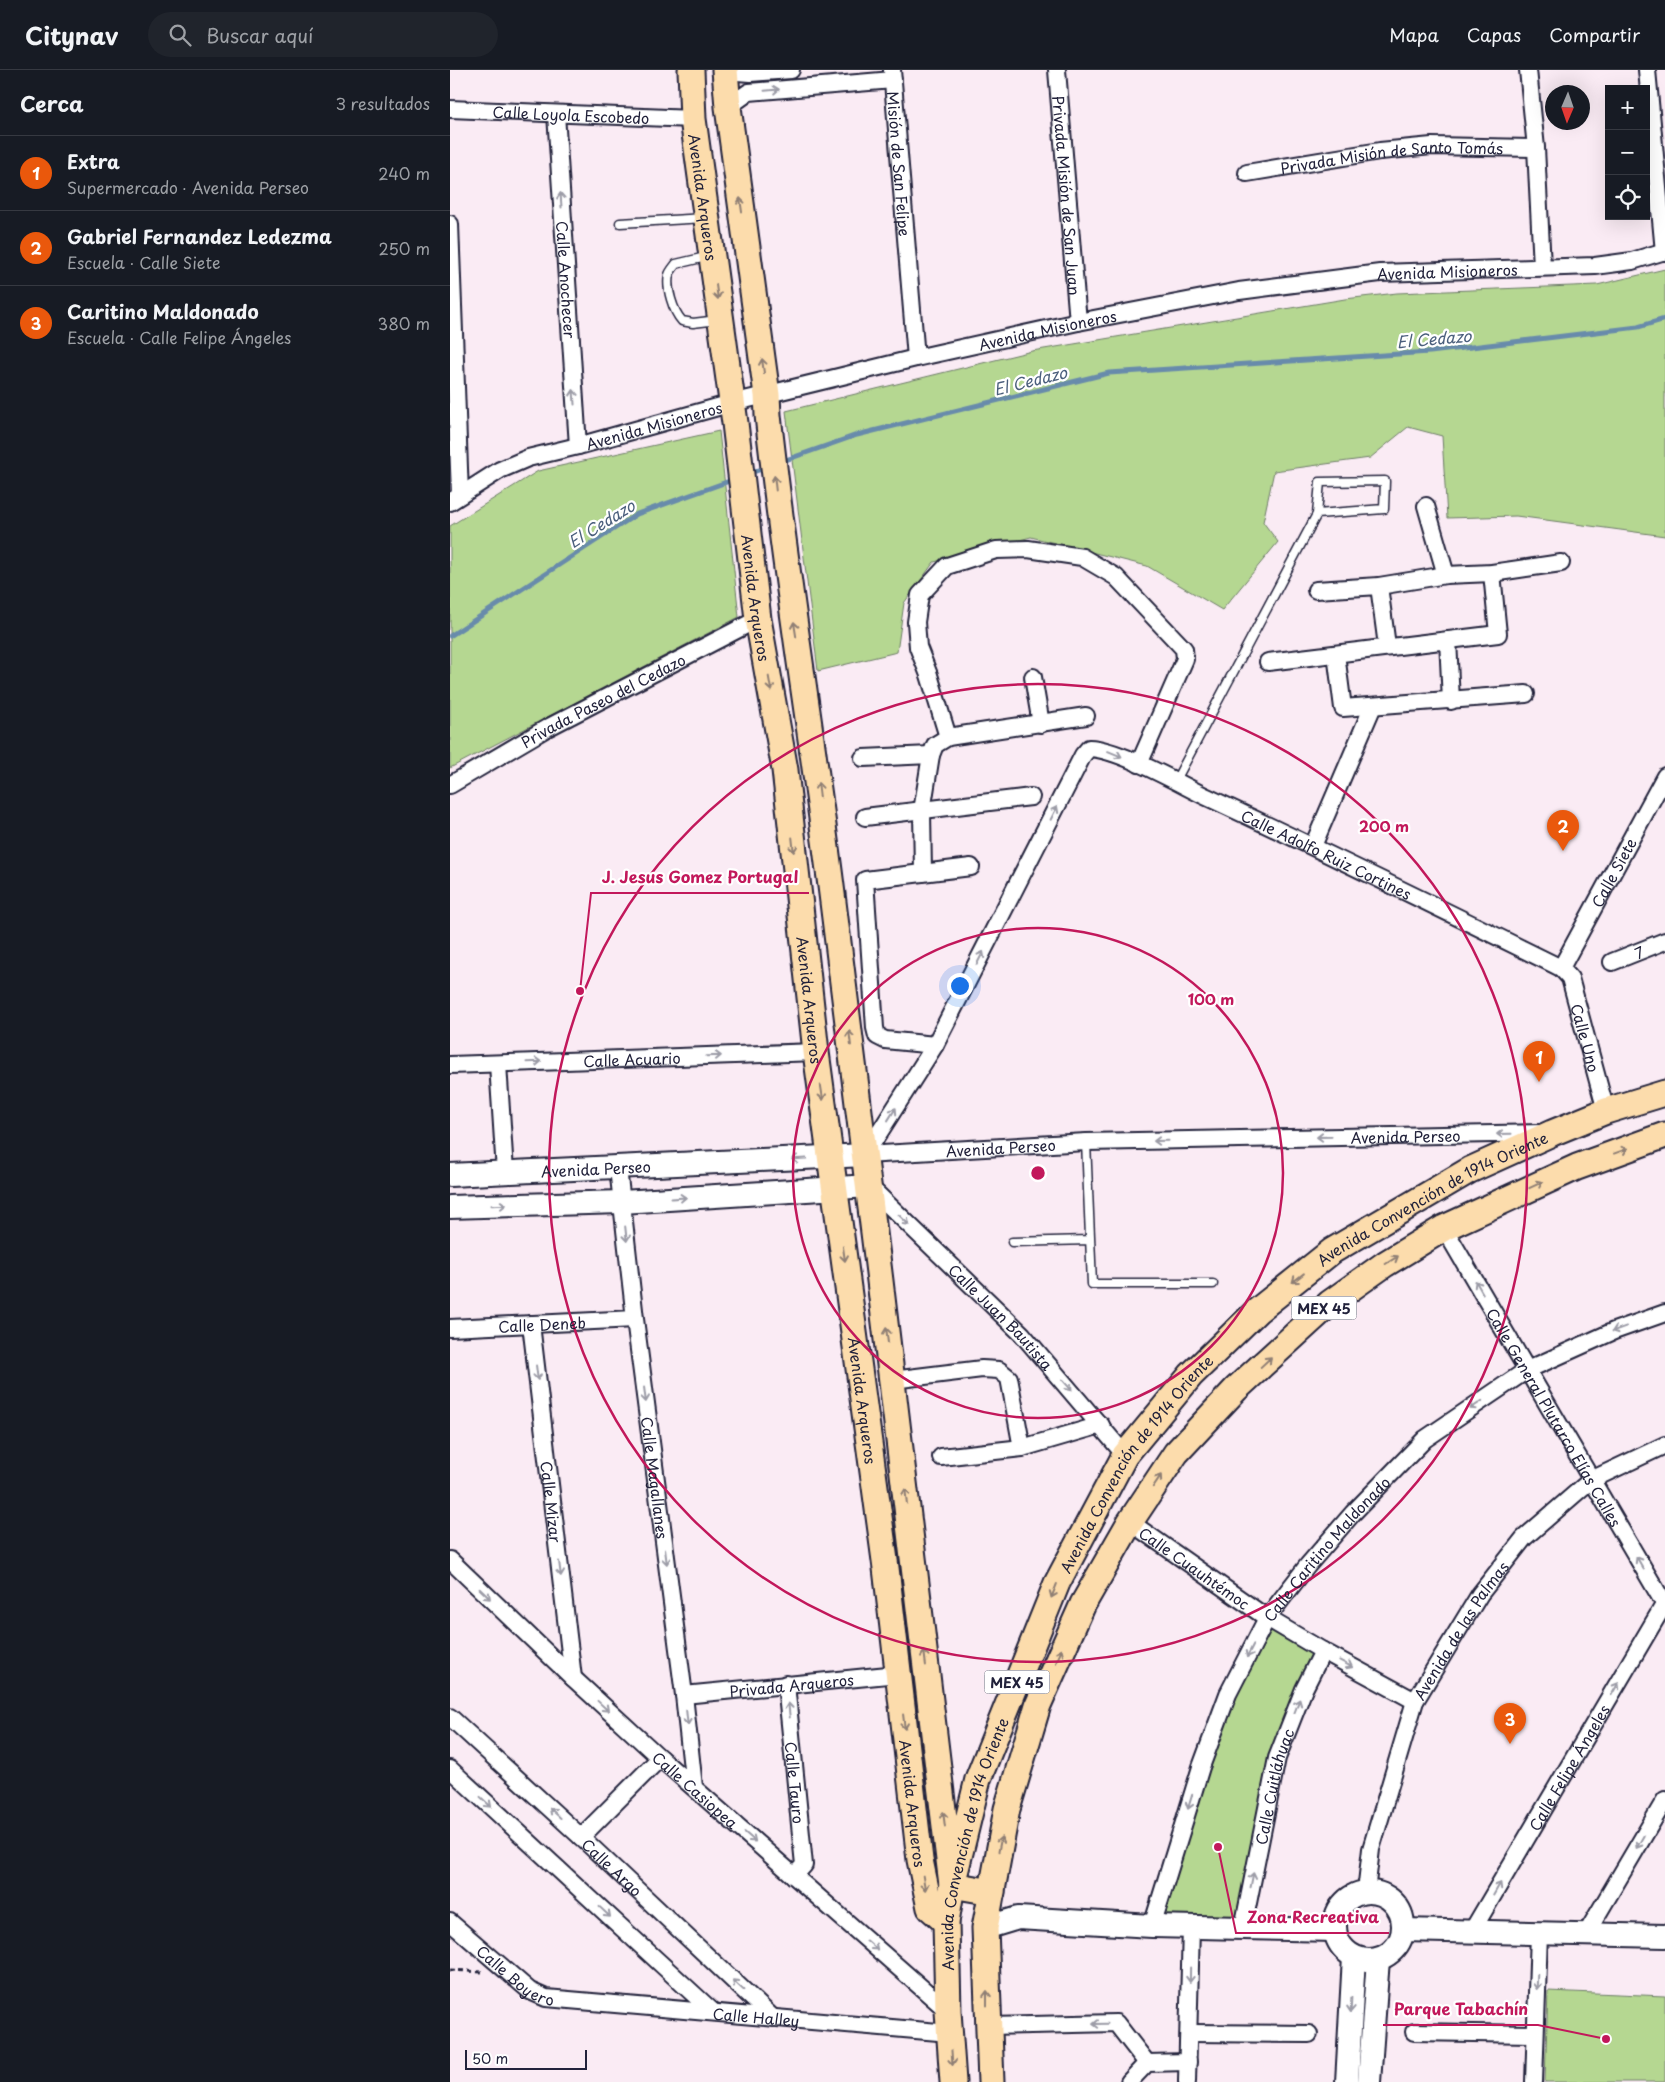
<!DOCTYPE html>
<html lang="es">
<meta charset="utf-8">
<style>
body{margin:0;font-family:"Playpen Sans",sans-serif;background:#20242c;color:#f1f3f6}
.controls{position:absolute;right:15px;top:15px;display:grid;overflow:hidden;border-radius:0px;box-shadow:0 5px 20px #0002}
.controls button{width:45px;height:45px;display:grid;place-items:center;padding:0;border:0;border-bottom:1px solid #363941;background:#171b24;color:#f1f3f6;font:25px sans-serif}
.compass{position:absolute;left:1095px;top:15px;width:45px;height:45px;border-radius:50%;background:#171b24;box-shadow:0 5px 20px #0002;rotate:182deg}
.scale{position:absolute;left:15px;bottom:12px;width:122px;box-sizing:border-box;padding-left:5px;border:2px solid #22223b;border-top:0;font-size:14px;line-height:18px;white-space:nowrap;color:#22223b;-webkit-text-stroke:4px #fff;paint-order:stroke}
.you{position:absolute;left:509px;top:915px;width:18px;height:18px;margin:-12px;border:4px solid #fff;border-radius:50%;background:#1a73e8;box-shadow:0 0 0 8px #1a73e833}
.badge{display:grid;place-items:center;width:32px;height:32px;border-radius:50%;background:#ea580c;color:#fff;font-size:16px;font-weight:700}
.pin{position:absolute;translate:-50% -41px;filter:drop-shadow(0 1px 2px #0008)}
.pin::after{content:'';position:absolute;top:26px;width:18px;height:15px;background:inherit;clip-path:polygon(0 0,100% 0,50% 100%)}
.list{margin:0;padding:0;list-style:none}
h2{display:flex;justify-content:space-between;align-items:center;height:65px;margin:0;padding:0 20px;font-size:21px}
h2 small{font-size:16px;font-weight:400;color:#9ea1a6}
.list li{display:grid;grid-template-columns:32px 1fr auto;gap:15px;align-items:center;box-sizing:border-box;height:75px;padding:0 20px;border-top:1px solid #363941}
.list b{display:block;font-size:19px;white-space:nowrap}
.list p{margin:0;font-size:16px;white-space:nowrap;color:#9ea1a6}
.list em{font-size:16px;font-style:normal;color:#9ea1a6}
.icon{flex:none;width:28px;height:28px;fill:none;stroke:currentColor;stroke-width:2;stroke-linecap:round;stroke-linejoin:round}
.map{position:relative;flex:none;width:1215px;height:2012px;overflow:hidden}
header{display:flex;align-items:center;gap:30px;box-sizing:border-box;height:70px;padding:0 25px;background:#171b24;border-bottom:1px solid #363941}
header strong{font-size:24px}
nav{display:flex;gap:28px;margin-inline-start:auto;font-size:18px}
.search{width:350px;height:45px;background:#20242c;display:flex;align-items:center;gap:12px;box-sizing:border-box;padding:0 18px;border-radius:28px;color:#9ea1a6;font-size:19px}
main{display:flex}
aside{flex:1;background:#171b24}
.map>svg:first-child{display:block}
</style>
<header>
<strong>Citynav</strong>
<div class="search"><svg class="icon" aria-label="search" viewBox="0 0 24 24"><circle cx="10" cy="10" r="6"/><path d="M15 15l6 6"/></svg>Buscar aquí</div>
<nav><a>Mapa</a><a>Capas</a><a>Compartir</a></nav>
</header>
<main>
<aside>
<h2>Cerca<small>3 resultados</small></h2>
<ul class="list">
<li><span class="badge">1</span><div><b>Extra</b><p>Supermercado · Avenida Perseo</p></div><em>240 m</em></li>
<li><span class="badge">2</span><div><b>Gabriel Fernandez Ledezma</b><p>Escuela · Calle Siete</p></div><em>250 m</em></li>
<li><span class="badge">3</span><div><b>Caritino Maldonado</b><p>Escuela · Calle Felipe Ángeles</p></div><em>380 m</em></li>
</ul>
</aside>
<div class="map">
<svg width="1215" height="2012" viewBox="0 0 1215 2012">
<rect width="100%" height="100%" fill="#faebf4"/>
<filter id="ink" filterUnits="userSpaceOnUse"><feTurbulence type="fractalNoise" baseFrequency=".02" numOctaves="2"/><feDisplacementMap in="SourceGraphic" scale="10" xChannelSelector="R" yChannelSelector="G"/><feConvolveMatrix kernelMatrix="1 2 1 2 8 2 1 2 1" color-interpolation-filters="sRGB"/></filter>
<g filter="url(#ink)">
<path fill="#b5d791" stroke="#6c7c66" d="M1215,199V466L1066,446L997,448L992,366L958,357L920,388L824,401L813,452L828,472L772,540L697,496L581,467L484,492L454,533L447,582L368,601L336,341L582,281L895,229L947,223L1147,215Z
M269,361L289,547L0,698V456L88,401Z
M817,1548L873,1581L827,1688L793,1858L702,1856L751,1697Z
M1098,1921L1215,1926V2012H1095Z"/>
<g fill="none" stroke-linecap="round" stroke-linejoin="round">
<path stroke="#688bab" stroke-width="5" d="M330,392L407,365L659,303L980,282L1188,257L1215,249
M297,404L318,397
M0,566L187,444L285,409"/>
<defs>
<path id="lane" d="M170,153L255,148
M260,186L226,194C224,197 220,201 219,205C216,218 223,241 232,251L243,253L268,250
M935,411L934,439L867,444L870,412Z
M725,712L867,444
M636,1072L642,1214H763
M562,1172L640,1170"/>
<g id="street">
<path id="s1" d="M442,0L466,288"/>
<path id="s2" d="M607,0L628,252"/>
<path d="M1078,0L1086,78L1092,197"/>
<path d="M1197,0L1214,182"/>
<path d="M275,1L300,3L341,0"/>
<path d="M278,37L299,22L443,10"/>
<path id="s3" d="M0,39L243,49"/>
<path id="s4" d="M106,44L128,376"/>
<path id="s5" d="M797,103L930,81L982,76L1086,78"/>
<path d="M0,154L10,425"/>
<path id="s6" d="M0,432L50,400L78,388L128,376L282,333L466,288L628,252L789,221L930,203L1145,196L1182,191L1215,181"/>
<path d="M976,436L996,505"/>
<path d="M929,516L937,576"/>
<path d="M866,520L929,516L996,505L1042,503L1111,493"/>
<path d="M998,570L1001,631"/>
<path d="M886,584L893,638L1076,624"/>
<path d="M818,592L1048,564L1042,503"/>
<path d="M583,607L591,654"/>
<path d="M498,667L479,605L468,577L466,552L470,525L497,496L546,480L578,479L632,487L666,507L734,579L735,589L689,694"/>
<path d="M413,688L481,685"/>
<path id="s7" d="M0,715L97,658L308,549"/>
<path d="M415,747L581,727"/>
<path d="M863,776L923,636"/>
<path d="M473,803L472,741L481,685L485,675L498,667L636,646"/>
<path id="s8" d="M1162,892L1215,871"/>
<path id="s9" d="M1111,898L1215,706"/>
<path d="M485,975L435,970L427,966L425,958L415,810L521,797"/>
<path d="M48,994L55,1102"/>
<path id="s10" d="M0,995L366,982"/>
<path id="s11" d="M415,1085L485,975L633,685L639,678C669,679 728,713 757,727C876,782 993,840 1111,898L1120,908L1156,1041"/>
<path id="s12" d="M415,1085L636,1072L1093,1063"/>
<path id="s13" d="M168,1098L185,1249L234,1625L244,1717"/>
<path id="s14" d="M419,1116L572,1264L675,1385"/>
<path id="s15" d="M994,1158L1215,1535"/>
<path id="s16" d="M81,1254L123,1608"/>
<path id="s17" d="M0,1258L185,1249"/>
<path d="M442,1310L532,1299L549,1300L559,1308L572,1378"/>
<path d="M491,1387L572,1378L651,1355"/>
<path id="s18" d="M680,1452L817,1548L873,1581L965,1631"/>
<path id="s19" d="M0,1490L123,1608L210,1688L498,1941"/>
<path id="s20" d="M336,1614L354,1795L344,1806"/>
<path id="s21" d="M234,1625L448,1604"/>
<path id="s22" d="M0,1647L131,1767L323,1948"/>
<path d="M0,1699L263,1942"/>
<path d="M131,1767L210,1688"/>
<path id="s23" d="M916,1822L921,1779L965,1631L1030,1524L1074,1468L1141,1410L1215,1375"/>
<path id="s24" d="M0,1852L80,1921L96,1928L500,1963"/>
<path id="s25" d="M702,1856L751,1697L778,1624L817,1548L858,1495L903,1443L975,1369L1077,1300L1164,1261L1215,1243"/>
<path id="s26" d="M793,1858L827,1688L854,1619L873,1581"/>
<path id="s27" d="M1022,1861L1215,1533"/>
<path d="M1136,1864L1215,1730"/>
<path d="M537,1956L666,1953L697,1993"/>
<path d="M964,1962L1085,1964"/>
<path d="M739,1963L859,1964"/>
<path d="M679,2012L697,1993L738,1992"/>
<path d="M737,2012L741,1857"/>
<path d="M1084,2012L1089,1863"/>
</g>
<g id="secondary">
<path id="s28" d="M0,1105L415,1085"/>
<path d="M0,1137L172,1132L419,1116"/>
<circle cx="919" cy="1856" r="34"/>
<path d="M535,1858L568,1848L702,1856L885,1860"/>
<path d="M953,1860L1215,1866"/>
<path d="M897,2012L904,1887"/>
<path d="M919,2012L928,1889"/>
</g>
<g id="primary">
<path id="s29" d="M241,0L243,49L285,353L308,549L335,700L366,982L436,1498L470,1790L480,1838L496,1852"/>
<path d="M275,0L278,37L317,325L318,345C335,505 362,664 382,824C424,1154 463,1485 502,1815L542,1822"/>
<path id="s30" d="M503,2012L498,1941L496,1852L502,1815L528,1709L607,1513L675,1385L741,1305L807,1241L882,1181L1020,1100L1102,1063L1156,1041L1215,1023"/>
<path d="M541,2012L535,1858L557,1739L588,1635L633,1534L680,1452L726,1383L786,1319L880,1233L935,1194L994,1158L1127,1097L1215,1065"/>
</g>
</defs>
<use href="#lane" stroke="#22223b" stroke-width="11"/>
<use href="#street" stroke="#22223b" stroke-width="20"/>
<use href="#secondary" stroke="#22223b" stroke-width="26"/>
<use href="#primary" stroke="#22223b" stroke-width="29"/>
<path stroke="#22223b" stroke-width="3" stroke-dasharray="5 4" stroke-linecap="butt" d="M0,1900L33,1902"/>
<use href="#lane" stroke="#fff" stroke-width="8"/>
<use href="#street" stroke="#fff" stroke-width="16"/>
<use href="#secondary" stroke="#fff" stroke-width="22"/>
<use href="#primary" stroke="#fcdcac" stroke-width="25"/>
</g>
<defs><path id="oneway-shaft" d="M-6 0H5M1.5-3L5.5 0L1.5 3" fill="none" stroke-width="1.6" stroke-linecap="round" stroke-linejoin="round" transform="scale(1.25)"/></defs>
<g stroke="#9c9ca7">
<use href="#oneway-shaft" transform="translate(322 20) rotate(-5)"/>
<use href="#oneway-shaft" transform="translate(111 130) rotate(-94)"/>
<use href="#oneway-shaft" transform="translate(124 327) rotate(-94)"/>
<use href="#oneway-shaft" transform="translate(665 684) rotate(22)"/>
<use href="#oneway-shaft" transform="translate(604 743) rotate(-63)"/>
<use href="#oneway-shaft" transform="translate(530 888) rotate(-63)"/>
<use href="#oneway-shaft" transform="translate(264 986) rotate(-2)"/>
<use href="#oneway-shaft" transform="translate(84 992) rotate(-2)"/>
<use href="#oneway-shaft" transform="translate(442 1044) rotate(-58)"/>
<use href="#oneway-shaft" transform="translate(1054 1064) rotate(179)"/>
<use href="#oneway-shaft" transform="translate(874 1067) rotate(179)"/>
<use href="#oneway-shaft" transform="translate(711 1071) rotate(179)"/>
<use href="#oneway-shaft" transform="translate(349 1089) rotate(177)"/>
<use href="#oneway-shaft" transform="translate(229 1128) rotate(-4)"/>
<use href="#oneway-shaft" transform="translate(49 1135) rotate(-2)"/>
<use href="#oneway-shaft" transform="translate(454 1150) rotate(44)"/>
<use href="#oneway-shaft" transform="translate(176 1164) rotate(84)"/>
<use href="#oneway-shaft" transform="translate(1029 1217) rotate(-120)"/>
<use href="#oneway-shaft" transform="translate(1169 1259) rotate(160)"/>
<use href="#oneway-shaft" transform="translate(87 1303) rotate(83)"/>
<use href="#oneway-shaft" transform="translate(617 1315) rotate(49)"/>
<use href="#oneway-shaft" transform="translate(195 1325) rotate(83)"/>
<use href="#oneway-shaft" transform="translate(1026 1335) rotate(146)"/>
<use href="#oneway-shaft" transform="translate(216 1487) rotate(83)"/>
<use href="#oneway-shaft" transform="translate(1190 1493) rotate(-120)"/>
<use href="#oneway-shaft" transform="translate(110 1499) rotate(83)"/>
<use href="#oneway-shaft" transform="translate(35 1524) rotate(44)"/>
<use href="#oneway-shaft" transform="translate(800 1581) rotate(117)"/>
<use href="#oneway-shaft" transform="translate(896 1594) rotate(28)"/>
<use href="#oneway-shaft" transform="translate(1165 1619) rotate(-60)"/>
<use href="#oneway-shaft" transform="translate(153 1636) rotate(43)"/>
<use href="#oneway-shaft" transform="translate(847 1636) rotate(-69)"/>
<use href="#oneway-shaft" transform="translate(339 1640) rotate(-96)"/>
<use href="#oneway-shaft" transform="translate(237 1648) rotate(84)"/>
<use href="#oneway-shaft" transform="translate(36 1732) rotate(43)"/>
<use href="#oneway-shaft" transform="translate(740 1732) rotate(107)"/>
<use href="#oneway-shaft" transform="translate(105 1743) rotate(-138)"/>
<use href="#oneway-shaft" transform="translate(300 1767) rotate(41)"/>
<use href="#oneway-shaft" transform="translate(1190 1772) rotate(120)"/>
<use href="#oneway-shaft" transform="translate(802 1810) rotate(-79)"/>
<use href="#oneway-shaft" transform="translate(1047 1819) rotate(-60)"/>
<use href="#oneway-shaft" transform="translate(155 1842) rotate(43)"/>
<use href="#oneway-shaft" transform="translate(422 1875) rotate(41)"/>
<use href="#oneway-shaft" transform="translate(740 1905) rotate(91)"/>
<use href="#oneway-shaft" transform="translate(1087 1912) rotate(92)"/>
<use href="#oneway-shaft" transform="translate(288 1915) rotate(-137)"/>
<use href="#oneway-shaft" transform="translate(901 1935) rotate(93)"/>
<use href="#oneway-shaft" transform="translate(650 1954) rotate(179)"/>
</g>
<g stroke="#8f7f74">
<use href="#oneway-shaft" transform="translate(291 135) rotate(-98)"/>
<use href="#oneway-shaft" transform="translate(267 222) rotate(82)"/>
<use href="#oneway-shaft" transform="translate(313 296) rotate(-98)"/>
<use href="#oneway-shaft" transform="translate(325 413) rotate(-96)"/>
<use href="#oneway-shaft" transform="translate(345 559) rotate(-99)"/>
<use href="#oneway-shaft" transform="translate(320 614) rotate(80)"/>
<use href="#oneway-shaft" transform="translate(369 720) rotate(-97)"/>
<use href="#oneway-shaft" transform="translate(343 775) rotate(84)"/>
<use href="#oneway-shaft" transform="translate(400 968) rotate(-97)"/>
<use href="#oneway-shaft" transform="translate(372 1023) rotate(81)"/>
<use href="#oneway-shaft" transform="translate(1171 1081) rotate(-20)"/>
<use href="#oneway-shaft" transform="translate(1086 1115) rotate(-25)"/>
<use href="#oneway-shaft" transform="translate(394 1184) rotate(82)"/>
<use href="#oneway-shaft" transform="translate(942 1190) rotate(-32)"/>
<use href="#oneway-shaft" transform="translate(848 1208) rotate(142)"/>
<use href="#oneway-shaft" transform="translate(437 1265) rotate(-97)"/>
<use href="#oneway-shaft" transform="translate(816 1292) rotate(-43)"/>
<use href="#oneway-shaft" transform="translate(707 1411) rotate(-56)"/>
<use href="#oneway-shaft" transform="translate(456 1426) rotate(-97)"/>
<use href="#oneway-shaft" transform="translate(604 1521) rotate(112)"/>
<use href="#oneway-shaft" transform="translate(609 1586) rotate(-66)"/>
<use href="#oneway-shaft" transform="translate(475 1588) rotate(-97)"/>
<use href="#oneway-shaft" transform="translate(454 1652) rotate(83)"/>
<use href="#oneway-shaft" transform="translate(494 1749) rotate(-97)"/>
<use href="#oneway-shaft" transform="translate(550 1774) rotate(-79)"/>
<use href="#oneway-shaft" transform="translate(474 1813) rotate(80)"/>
<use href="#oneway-shaft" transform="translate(537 1928) rotate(-90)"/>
<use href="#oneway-shaft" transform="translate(502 1988) rotate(86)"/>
</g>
</g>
<g fill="none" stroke="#c2185b" stroke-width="2.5">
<circle cx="588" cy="1103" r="245"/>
<circle cx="588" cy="1103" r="489"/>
</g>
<g text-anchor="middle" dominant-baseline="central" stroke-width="4.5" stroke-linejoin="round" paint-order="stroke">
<g fill="#fff" stroke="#646476" stroke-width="1">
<rect x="841.5" y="1226.5" width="65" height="23" rx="4"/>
<rect x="534.5" y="1600.5" width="65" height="23" rx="4"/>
</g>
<g font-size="14" font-weight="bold" fill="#22223b">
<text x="874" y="1238">MEX 45</text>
<text x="567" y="1612">MEX 45</text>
</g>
<g font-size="15" fill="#22223b" stroke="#fff">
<text stroke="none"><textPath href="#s3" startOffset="121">Calle Loyola Escobedo</textPath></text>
<text stroke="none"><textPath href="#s5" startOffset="146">Privada Misión de Santo Tomás</textPath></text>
<text stroke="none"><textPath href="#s1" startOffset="94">Misión de San Felipe</textPath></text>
<text stroke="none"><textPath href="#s2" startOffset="126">Privada Misión de San Juan</textPath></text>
<text stroke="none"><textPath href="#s29" startOffset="128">Avenida Arqueros</textPath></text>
<text stroke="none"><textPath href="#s6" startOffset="1030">Avenida Misioneros</textPath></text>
<text stroke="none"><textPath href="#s4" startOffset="166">Calle Anochecer</textPath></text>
<text stroke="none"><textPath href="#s6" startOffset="625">Avenida Misioneros</textPath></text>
<text stroke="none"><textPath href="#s6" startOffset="220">Avenida Misioneros</textPath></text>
<text stroke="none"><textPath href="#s29" startOffset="532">Avenida Arqueros</textPath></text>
<text stroke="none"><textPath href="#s7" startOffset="175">Privada Paseo del Cedazo</textPath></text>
<text stroke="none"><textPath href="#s11" startOffset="726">Calle Adolfo Ruiz Cortines</textPath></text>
<text stroke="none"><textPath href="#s9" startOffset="109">Calle Siete</textPath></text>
<text stroke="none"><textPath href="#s8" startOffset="29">7</textPath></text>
<text stroke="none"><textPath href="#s29" startOffset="938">Avenida Arqueros</textPath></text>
<text stroke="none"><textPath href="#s11" startOffset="1062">Calle Uno</textPath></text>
<text stroke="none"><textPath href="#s10" startOffset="182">Calle Acuario</textPath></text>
<text stroke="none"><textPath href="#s12" startOffset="541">Avenida Perseo</textPath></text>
<text stroke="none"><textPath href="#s12" startOffset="136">Avenida Perseo</textPath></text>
<text stroke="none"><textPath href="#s28" startOffset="146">Avenida Perseo</textPath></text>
<text stroke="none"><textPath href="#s30" startOffset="1068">Avenida Convención de 1914 Oriente</textPath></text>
<text stroke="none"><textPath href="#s14" startOffset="186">Calle Juan Bautista</textPath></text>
<text stroke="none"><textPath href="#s17" startOffset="92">Calle Deneb</textPath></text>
<text stroke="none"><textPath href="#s29" startOffset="1342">Avenida Arqueros</textPath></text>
<text stroke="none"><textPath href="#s15" startOffset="219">Calle General Plutarco Elías Calles</textPath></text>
<text stroke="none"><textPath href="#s30" startOffset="662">Avenida Convención de 1914 Oriente</textPath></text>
<text stroke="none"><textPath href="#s13" startOffset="312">Calle Magallanes</textPath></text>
<text stroke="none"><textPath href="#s16" startOffset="179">Calle Mizar</textPath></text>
<text stroke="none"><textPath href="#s25" startOffset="421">Calle Caritino Maldonado</textPath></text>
<text stroke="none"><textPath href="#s18" startOffset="79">Calle Cuauhtémoc</textPath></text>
<text stroke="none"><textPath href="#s23" startOffset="282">Avenida de las Palmas</textPath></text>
<text stroke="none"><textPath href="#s21" startOffset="108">Privada Arqueros</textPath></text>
<text stroke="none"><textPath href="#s27" startOffset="190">Calle Felipe Ángeles</textPath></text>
<text stroke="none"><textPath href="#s20" startOffset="99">Calle Tauro</textPath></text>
<text stroke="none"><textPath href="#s26" startOffset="145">Calle Cuitláhuac</textPath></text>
<text stroke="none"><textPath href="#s19" startOffset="336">Calle Casiopea</textPath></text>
<text stroke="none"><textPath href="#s29" startOffset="1748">Avenida Arqueros</textPath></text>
<text stroke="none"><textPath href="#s30" startOffset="242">Avenida Convención de 1914 Oriente</textPath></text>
<text stroke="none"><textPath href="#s22" startOffset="221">Calle Argo</textPath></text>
<text stroke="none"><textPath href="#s24" startOffset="85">Calle Boyero</textPath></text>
<text stroke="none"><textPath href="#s24" startOffset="334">Calle Halley</textPath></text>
</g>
<g font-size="16" font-style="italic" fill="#4b5f7c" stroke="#fff">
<text transform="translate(984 268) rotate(-5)">El Cedazo</text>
<text transform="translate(580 310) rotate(-14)">El Cedazo</text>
<text transform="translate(151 453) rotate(-32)">El Cedazo</text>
</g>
</g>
<circle cx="588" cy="1103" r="8" fill="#c2185b" stroke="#fff" stroke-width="2.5"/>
<g font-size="15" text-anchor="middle" font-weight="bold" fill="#c2185b" stroke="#fff" stroke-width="4.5" stroke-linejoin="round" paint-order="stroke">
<text x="934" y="762">200 m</text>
<text x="761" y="935">100 m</text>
</g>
<path fill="none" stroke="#c2185b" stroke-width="2" d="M130 921L141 823H359M768 1777L786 1863H939M1156 1969L1088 1955H933"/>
<g fill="#c2185b" stroke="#fff" stroke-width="2">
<circle cx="130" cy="921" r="5"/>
<circle cx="768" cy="1777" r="5"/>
<circle cx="1156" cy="1969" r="5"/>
</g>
<g font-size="16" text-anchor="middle" font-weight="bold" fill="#c2185b" stroke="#fff" stroke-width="4.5" stroke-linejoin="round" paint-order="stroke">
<text x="250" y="813">J. Jesus Gomez Portugal</text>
<text x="863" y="1853">Zona Recreativa</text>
<text x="1011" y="1945">Parque Tabachín</text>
</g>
</svg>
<div class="controls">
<button>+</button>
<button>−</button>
<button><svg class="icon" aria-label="locate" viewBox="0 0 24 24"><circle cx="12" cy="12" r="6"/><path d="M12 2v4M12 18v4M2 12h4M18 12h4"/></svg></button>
</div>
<svg class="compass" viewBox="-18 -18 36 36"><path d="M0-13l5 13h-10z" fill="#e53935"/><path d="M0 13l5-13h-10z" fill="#9ea1a6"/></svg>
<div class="scale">50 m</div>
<div class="you"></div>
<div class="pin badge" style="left:1089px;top:1012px">1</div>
<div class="pin badge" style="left:1113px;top:781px">2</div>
<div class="pin badge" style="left:1060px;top:1674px">3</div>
</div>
</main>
